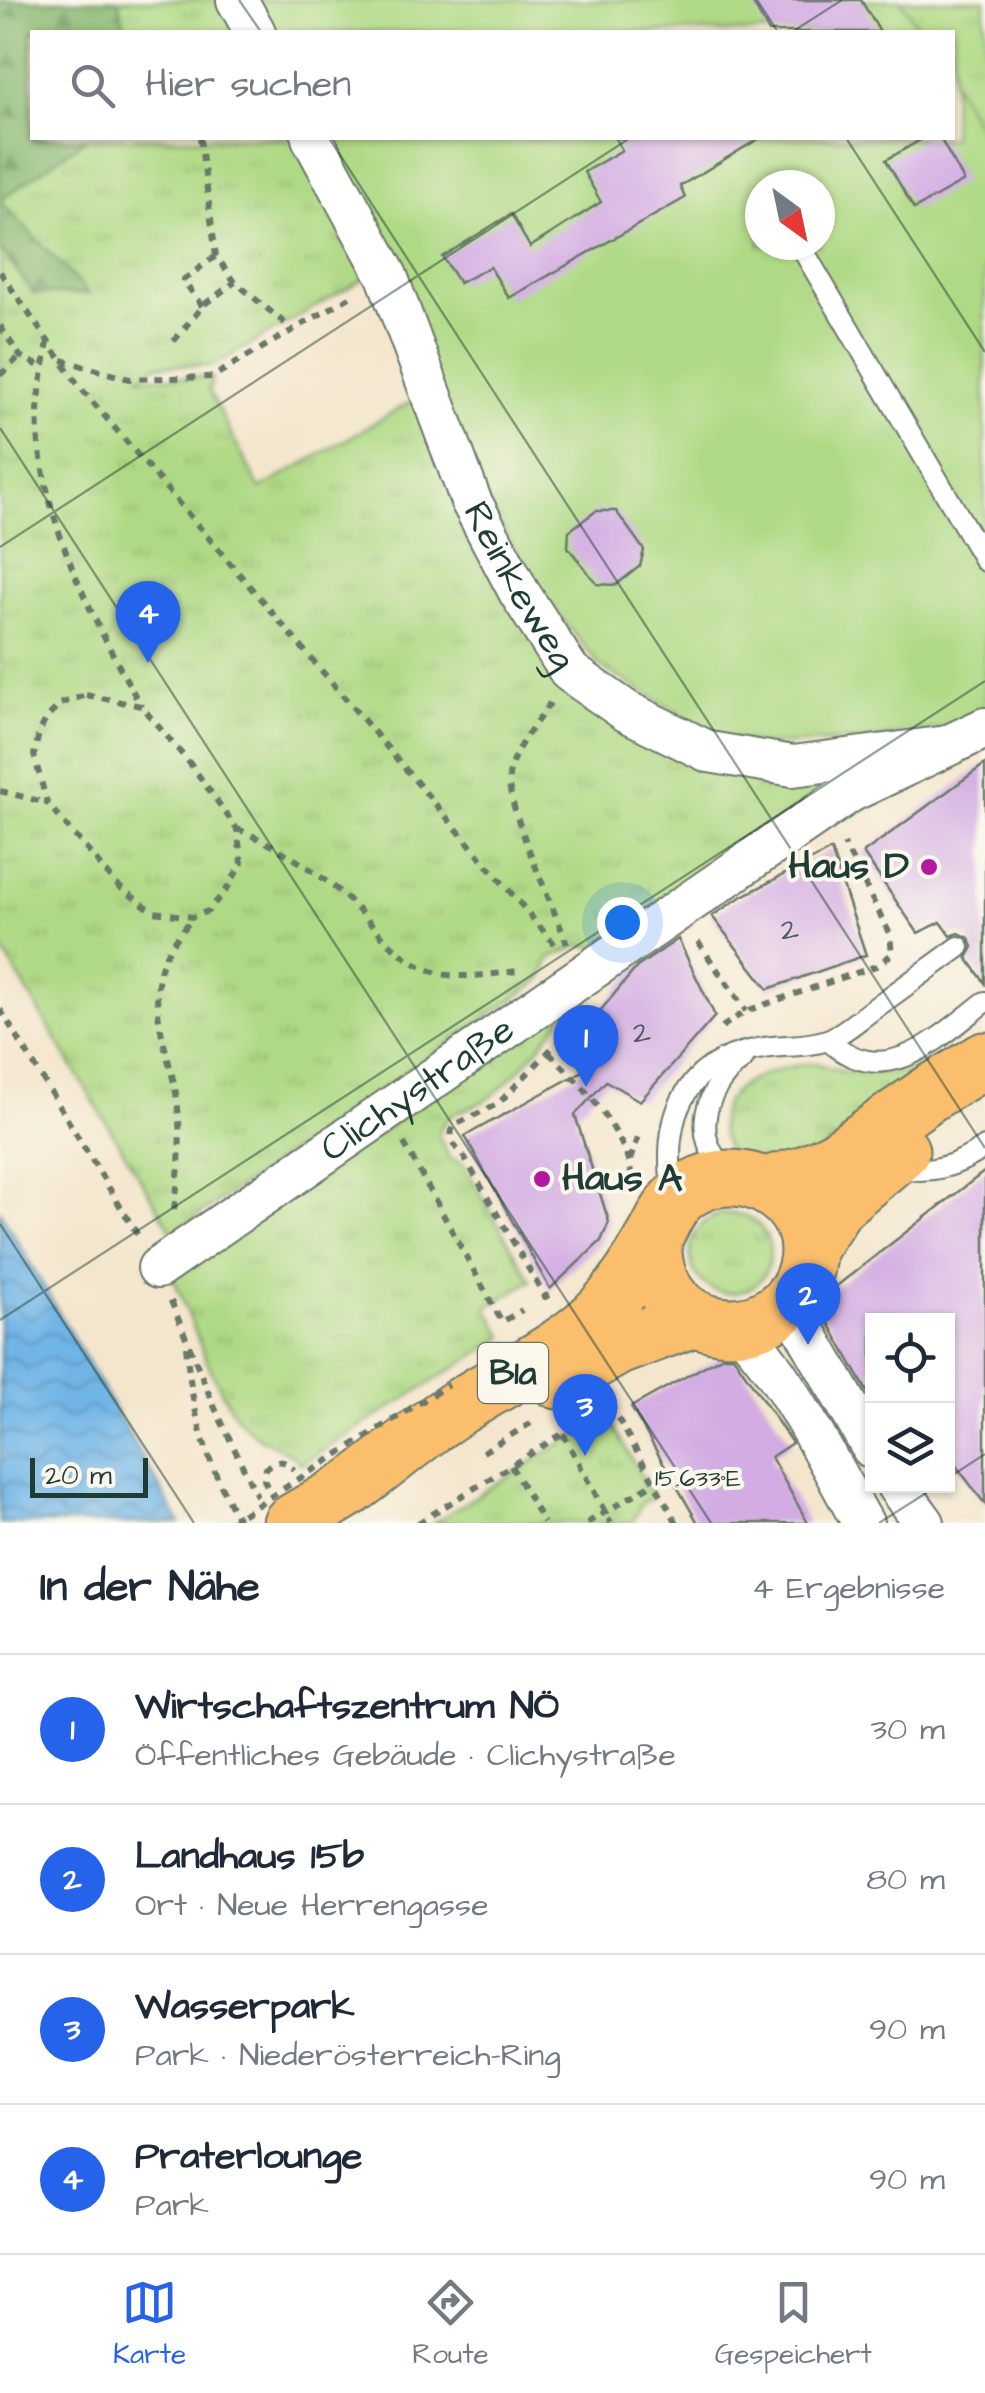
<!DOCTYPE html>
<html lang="de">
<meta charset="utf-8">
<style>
body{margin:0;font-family:"Architects Daughter",sans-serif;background:#f6f6f7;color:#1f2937}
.controls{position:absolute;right:30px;bottom:30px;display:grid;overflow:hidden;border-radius:0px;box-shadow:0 2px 8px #0004}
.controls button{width:90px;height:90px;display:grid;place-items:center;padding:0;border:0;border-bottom:2px solid #e0e1e3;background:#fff;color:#1f2937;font:50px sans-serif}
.compass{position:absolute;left:745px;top:170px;width:90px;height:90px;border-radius:50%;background:#fff;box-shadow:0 2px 8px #0004;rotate:147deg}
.scale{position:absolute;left:30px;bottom:25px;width:118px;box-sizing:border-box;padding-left:10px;border:5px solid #1f3d34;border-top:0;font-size:28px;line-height:35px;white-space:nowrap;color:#1f3d34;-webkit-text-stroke:8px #fbf7ec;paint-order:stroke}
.you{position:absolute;left:622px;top:922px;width:35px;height:35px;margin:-25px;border:8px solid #fff;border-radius:50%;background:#1a73e8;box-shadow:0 0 0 15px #1a73e833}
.badge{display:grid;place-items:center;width:65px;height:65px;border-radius:50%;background:#2563eb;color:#fff;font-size:32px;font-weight:700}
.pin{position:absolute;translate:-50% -82px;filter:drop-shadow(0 2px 5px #0008)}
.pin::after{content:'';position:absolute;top:52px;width:35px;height:30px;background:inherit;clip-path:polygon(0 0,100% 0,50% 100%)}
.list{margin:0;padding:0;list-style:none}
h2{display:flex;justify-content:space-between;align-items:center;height:130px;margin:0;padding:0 40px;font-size:42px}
h2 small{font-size:32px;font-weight:400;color:#747a83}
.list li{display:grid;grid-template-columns:65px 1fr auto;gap:30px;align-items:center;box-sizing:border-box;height:150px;padding:0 40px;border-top:2px solid #e0e1e3}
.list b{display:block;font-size:38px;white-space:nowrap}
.list p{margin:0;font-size:32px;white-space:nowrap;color:#747a83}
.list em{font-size:32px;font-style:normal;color:#747a83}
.icon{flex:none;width:55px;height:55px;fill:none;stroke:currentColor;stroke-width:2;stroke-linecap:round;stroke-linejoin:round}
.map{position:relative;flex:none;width:985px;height:1523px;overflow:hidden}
.search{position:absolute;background:#fff;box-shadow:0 2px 8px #0004;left:30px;right:30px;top:30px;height:110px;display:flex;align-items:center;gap:25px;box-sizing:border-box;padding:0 35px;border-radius:0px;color:#747a83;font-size:38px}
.sheet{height:730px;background:#fff}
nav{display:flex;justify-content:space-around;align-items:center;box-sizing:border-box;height:140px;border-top:2px solid #e0e1e3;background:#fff;font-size:28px;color:#747a83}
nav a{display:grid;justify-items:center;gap:5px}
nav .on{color:#2563eb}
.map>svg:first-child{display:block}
</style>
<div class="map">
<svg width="985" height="1523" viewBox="0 0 985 1523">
<defs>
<pattern id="grass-tufts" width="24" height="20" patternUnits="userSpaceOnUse" patternTransform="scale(2.5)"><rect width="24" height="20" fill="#afd984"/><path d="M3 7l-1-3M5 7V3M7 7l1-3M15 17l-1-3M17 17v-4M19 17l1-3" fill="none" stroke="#96bb73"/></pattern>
<pattern id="forest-firs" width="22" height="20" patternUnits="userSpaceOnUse" patternTransform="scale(2.5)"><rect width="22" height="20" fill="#8bb972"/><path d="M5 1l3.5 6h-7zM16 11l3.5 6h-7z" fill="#71985e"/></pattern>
<pattern id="water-waves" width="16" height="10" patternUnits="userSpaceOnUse" patternTransform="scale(2.5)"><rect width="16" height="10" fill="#71b5e7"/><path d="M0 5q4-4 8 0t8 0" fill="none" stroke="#5c94bc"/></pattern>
</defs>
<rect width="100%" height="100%" fill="#fbf7ec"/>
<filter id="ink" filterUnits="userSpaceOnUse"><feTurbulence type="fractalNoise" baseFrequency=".01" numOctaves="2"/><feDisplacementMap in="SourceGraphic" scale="20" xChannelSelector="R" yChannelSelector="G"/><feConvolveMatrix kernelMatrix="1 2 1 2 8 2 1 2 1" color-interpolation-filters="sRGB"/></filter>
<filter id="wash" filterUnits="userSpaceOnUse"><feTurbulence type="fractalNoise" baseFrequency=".0048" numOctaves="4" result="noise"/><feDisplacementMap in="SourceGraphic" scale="40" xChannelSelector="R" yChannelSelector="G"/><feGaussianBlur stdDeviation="2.25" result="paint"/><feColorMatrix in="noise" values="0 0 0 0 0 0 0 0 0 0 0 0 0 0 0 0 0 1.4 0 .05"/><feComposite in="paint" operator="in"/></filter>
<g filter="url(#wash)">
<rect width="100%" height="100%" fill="#f4e6cd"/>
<path fill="url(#grass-tufts)" stroke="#678b5c" stroke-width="2.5" d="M118,0H218L236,32H126Z
M900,0H985V140L953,81L952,32H922Z
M87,138H293L368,276L213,366L157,365L139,377H212L209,391L260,489L414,400L553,669L826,774L830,786L594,947L579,946L550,958L541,980L173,1233L0,946V248L34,294L0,200Z
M574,997C560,1025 518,1074 493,1095C471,1113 449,1105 438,1134L449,1158L463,1163L531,1281L487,1307L504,1337L301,1464C286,1446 261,1444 244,1425C215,1395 191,1317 173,1277Z
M816,1063L841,1071L890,1074L934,1063L806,1162L732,1157C691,1093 766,1067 816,1063Z
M690 1253a40 40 0 1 1 80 0a40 40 0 1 1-80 0Z
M607,1415L653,1497L642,1503L631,1523H433Z"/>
<path fill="url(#forest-firs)" stroke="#557b53" stroke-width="2.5" d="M0,0H118L126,32H32V138H87L0,200Z
M0,201L89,294H34L0,248Z"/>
<path fill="#afd984" stroke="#678b5c" stroke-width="2.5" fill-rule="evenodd" d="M223,0H900L922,32H241Z
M953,81L985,140V714L957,726L859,741L766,745L714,734L600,666L534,584L484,494L323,138H952ZM760,185H820V245H760Z"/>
<path fill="url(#water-waves)" stroke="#48798e" stroke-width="2.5" d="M0,1211L180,1523H0Z"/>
<g id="blocks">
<path fill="#d2ace3" d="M751,0H861L880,32H769Z
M615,138H760L680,186L685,198L509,298L490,267L459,283L442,257L511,214L530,247L601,202L584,172L622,150Z
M924,138H940L964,181L914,209L886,160Z
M596,511H616L644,550L640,566L616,585L597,584L568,547L569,531Z
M985,764V983L967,958L973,947L969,938L959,933L951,936L941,922L918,933L863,853Z
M831,850L866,955L768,989L712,916L739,898Z
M678,939L715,1016L640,1101L606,1081L575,1115L609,1222L601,1241L550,1289L465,1136L590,1067L569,1048L637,967Z
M985,1171V1504L948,1455V1320H872V1390L868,1393L821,1309L830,1291Z
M723,1356H733L736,1360L792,1443L771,1457L808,1523H698L631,1407Z"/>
</g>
</g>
<g filter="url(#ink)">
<use href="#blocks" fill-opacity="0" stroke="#6a786a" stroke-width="2.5"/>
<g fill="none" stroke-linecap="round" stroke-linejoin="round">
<defs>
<path id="service" d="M800,245L985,561
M828,1040C885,1092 937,1039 985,1002
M894,1167C929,1175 956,1167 985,1147
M726,1170C689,1136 706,1086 743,1059
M673,1194C662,1123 679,1063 758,1049C781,1044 805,1048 827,1040C843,1034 858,1020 872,1010C901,989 930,968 959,947"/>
<g id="minor">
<path d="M237,0L255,32"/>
<path id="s1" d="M312,138L387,276L471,501L519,592L570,672L626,711L709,752L793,766L940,747"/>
<path id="s2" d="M158,1268L850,792L985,728"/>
<path d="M791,1296L800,1322L872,1448"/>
<path d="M737,1326C784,1370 830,1466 863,1523"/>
<path d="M897,1486L924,1523"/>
</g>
<path id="primary" d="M766,1185L804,1174L836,1159L929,1094L985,1060
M808,1249L837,1205L901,1151
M558,1381L618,1347L693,1319
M291,1523C311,1511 331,1500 350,1488C385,1464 417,1434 453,1411C500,1379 566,1351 604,1309C622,1290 639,1264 652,1241C665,1220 669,1201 692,1188C748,1156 821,1205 806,1267C786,1353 648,1346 654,1238"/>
</defs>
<use href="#service" stroke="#6a786a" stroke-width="24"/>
<use href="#minor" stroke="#6a786a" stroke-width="44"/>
<use href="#primary" stroke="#6a786a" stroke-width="59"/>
<path stroke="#6a786a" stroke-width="6" stroke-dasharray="8 8" stroke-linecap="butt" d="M200,138L216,256L235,282L293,330
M0,272L79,386L558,948
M202,306L183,280L216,256
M0,326L20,356L43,368
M174,341L202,306L235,282
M48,342C43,371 36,405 38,434C47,532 94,622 141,706
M62,360L129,379L212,377L355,294
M0,375L20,356
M86,695L141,706L192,766L237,829L242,863L227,889L208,911L193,917L154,912L118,886L47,803L34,755L39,733L46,719L60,704Z
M550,703C536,724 511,751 509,777C506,806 555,910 567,944
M0,791L47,803
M237,829C267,840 317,871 341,893C373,921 396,964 442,974C467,979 493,974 518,971
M698,942L746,1011
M0,1009L139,1237
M722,1027L746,1011L876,966L892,954L890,934L844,844
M549,1053C582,1085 628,1133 632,1180
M404,1143L502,1322L522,1310
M630,1160L640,1133
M174,1209C180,1171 182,1131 176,1093C168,1050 147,1006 163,962C168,947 183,931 193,917
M549,1295L545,1297L463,1155C453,1146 449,1139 453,1126L499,1103L557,1043
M171,1301L214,1406L257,1496
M186,1346C193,1418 205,1459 240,1523
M610,1404L677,1523
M563,1434L611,1523
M483,1452L536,1420
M511,1466L544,1523
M267,1486L264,1480L266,1468C276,1459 285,1459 294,1470
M418,1523L575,1426
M587,1523L654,1483"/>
<use href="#service" stroke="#fff" stroke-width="20"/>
<use href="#minor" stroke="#fff" stroke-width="40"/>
<use href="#primary" stroke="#fabe6d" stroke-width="55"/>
<path stroke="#6a786a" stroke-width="6" stroke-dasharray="8 8" stroke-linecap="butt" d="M229,1523L448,1385"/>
</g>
</g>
<path fill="none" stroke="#1f3d34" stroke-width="2.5" stroke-opacity="0.45" d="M239,0L261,32M757,0L778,32M792,32L842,0M329,138L985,1148M846,138L985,352M0,428L711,1523M0,547L630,138M0,1224L194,1523M0,1320L985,681M948,1478L985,1454M879,1523L937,1486"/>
<g fill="#b5179e" stroke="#fbf7ec" stroke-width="4">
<circle cx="929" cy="867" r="10"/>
<circle cx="542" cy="1179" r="10"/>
</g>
<g text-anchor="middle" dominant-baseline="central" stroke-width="8" stroke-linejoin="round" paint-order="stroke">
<g font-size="32" fill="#4c5960">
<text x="790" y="929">2</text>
<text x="642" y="1032">2</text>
</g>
<rect fill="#fbf7ec" stroke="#61756b" stroke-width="2.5" x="478" y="1343" width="70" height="60" rx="8"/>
<g font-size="35" font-weight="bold" fill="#1f3d34">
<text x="513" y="1373">B1a</text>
</g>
<g font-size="38" fill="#1f3d34" stroke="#fbf7ec">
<text stroke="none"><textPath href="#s1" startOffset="495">Reinkeweg</textPath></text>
<text stroke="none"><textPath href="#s2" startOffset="315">Clichystraße</textPath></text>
</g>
<g font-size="38" font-weight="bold" fill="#1f3d34" stroke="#fbf7ec" text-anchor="end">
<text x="909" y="867">Haus D</text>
<text x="562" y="1179" text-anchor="start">Haus A</text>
</g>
</g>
<g font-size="25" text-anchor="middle" fill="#1f3d34" stroke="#fbf7ec" stroke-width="8" stroke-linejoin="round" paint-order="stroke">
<text x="698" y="1486">15.633°E</text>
</g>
</svg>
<div class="controls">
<button><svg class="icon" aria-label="locate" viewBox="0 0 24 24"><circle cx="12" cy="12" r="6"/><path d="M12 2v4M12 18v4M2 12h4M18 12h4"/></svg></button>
<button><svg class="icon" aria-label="layers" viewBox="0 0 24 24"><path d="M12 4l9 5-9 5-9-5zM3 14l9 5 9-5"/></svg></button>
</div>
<svg class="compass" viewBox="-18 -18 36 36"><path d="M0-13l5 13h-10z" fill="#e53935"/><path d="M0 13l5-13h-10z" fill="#747a83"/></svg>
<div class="scale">20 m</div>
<div class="you"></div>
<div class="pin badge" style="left:586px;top:1087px">1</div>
<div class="pin badge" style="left:808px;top:1345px">2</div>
<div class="pin badge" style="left:585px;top:1456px">3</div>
<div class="pin badge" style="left:148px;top:663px">4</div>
<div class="search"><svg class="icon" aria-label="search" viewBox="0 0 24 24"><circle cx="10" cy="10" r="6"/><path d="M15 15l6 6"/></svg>Hier suchen</div>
</div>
<section class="sheet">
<h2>In der Nähe<small>4 Ergebnisse</small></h2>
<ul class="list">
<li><span class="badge">1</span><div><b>Wirtschaftszentrum NÖ</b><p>Öffentliches Gebäude · Clichystraße</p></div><em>30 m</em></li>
<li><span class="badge">2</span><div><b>Landhaus 15b</b><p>Ort · Neue Herrengasse</p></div><em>80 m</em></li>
<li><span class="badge">3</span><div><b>Wasserpark</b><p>Park · Niederösterreich-Ring</p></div><em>90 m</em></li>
<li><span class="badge">4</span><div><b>Praterlounge</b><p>Park</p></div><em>90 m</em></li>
</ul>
</section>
<nav>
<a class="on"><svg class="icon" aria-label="map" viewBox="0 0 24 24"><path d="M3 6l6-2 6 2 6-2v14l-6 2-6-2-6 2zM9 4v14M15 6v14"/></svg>Karte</a>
<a><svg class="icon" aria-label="directions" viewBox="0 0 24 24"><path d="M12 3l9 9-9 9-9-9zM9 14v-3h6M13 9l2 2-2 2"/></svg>Route</a>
<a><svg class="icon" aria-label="saved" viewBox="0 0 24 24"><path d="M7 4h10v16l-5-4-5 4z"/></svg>Gespeichert</a>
</nav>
